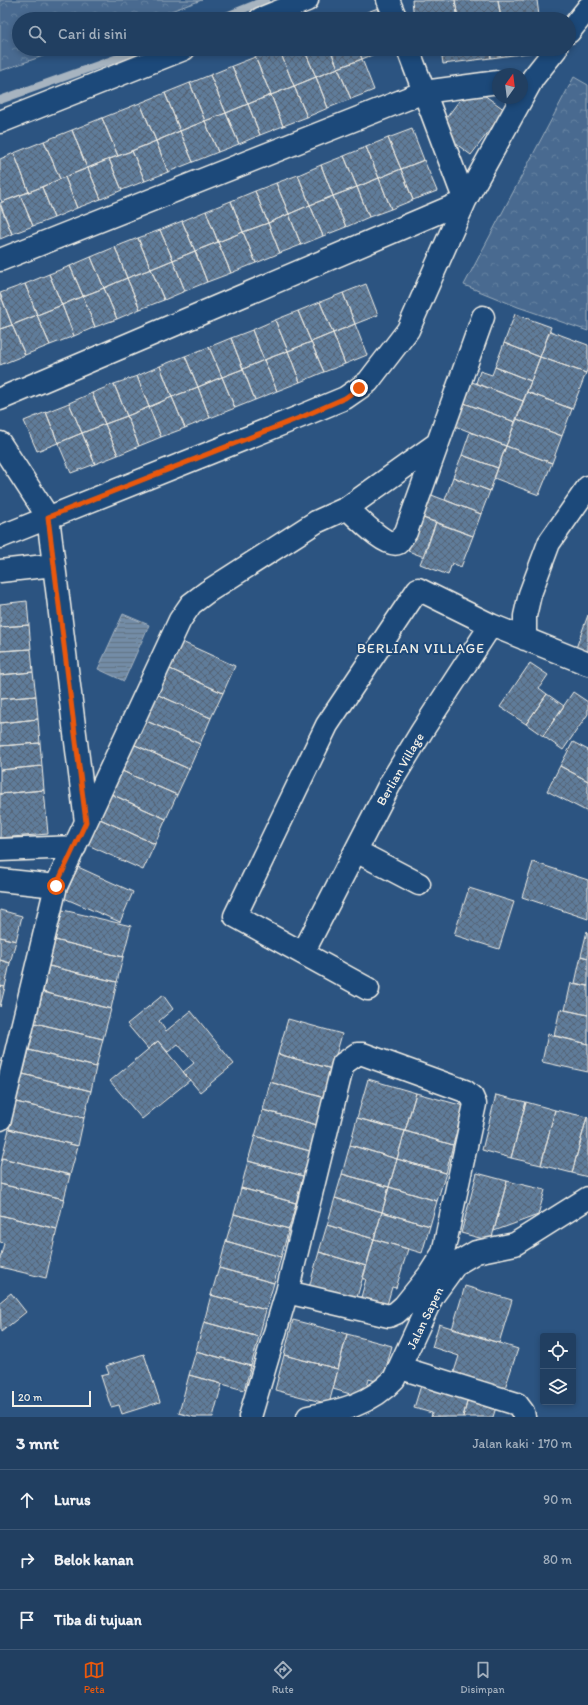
<!DOCTYPE html>
<html lang="id">
<meta charset="utf-8">
<style>
body{margin:0;font-family:Itim,sans-serif;background:#294667;color:#f1f3f6}
.controls{position:absolute;right:12px;bottom:12px;display:grid;overflow:hidden;border-radius:4px;box-shadow:0 2px 6px #0003}
.controls button{width:36px;height:36px;display:grid;place-items:center;padding:0;border:0;border-bottom:1px solid #3e5876;background:#213f61;color:#f1f3f6;font:20px sans-serif}
.compass{position:absolute;left:492px;top:68px;width:36px;height:36px;border-radius:50%;background:#213f61;box-shadow:0 2px 6px #0003;rotate:14deg}
.scale{position:absolute;left:12px;bottom:10px;width:79px;box-sizing:border-box;padding-left:4px;border:2px solid #f4f1e8;border-top:0;font-size:11px;line-height:14px;white-space:nowrap;color:#f4f1e8;-webkit-text-stroke:3px #1f4a7a;paint-order:stroke}
.stop{position:absolute;width:12px;height:12px;margin:-9px;border:3px solid #ea580c;border-radius:50%;background:#fff}
.stop.end{background:#ea580c;border-color:#fff;box-shadow:0 1px 4px #0008}
.list{margin:0;padding:0;list-style:none}
h2{display:flex;justify-content:space-between;align-items:center;height:52px;margin:0;padding:0 16px;font-size:17px}
h2 small{font-size:13px;font-weight:400;color:#a2afbd}
.list li{display:grid;grid-template-columns:26px 1fr auto;gap:12px;align-items:center;box-sizing:border-box;height:60px;padding:0 16px;border-top:1px solid #3e5876}
.list b{display:block;font-size:15px;white-space:nowrap}
.list em{font-size:13px;font-style:normal;color:#a2afbd}
.icon{flex:none;width:22px;height:22px;fill:none;stroke:currentColor;stroke-width:2;stroke-linecap:round;stroke-linejoin:round}
.map{position:relative;flex:none;width:588px;height:1417px;overflow:hidden}
.search{position:absolute;background:#213f61;box-shadow:0 2px 6px #0003;left:12px;right:12px;top:12px;height:44px;display:flex;align-items:center;gap:10px;box-sizing:border-box;padding:0 14px;border-radius:22px;color:#a2afbd;font-size:15px}
.sheet{height:232px;background:#213f61}
nav{display:flex;justify-content:space-around;align-items:center;box-sizing:border-box;height:56px;border-top:1px solid #3e5876;background:#213f61;font-size:11px;color:#a2afbd}
nav a{display:grid;justify-items:center;gap:2px}
nav .on{color:#ea580c}
.map>svg:first-child{display:block}
</style>
<div class="map">
<svg width="588" height="1417" viewBox="0 0 588 1417">
<defs>
<pattern id="forest-crowns" width="20" height="18" patternUnits="userSpaceOnUse"><rect width="20" height="18" fill="#496b90"/><path d="M2 6a3 3 0 1 1 6 0M12 15a3 3 0 1 1 6 0" fill="none" stroke="#6481a0"/></pattern>
<pattern id="water-rules" width="6" height="5" patternUnits="userSpaceOnUse"><rect width="6" height="5" fill="#738ca6"/><path d="M0 2.5h6" fill="none" stroke="#647484"/></pattern>
<pattern id="building-cross-hatch" width="8" height="8" patternUnits="userSpaceOnUse"><rect width="8" height="8" fill="#5e7b9a"/><path d="M0 0l8 8M0 8l8-8" fill="none" stroke="#556474"/></pattern>
</defs>
<rect width="100%" height="100%" fill="#2c5481"/>
<filter id="ink" filterUnits="userSpaceOnUse"><feTurbulence type="fractalNoise" baseFrequency=".025" numOctaves="2"/><feDisplacementMap in="SourceGraphic" scale="8" xChannelSelector="R" yChannelSelector="G"/><feConvolveMatrix kernelMatrix="1 2 1 2 8 2 1 2 1" color-interpolation-filters="sRGB"/></filter>
<g filter="url(#ink)">
<path fill="url(#forest-crowns)" stroke="#9eaebc" d="M0,0H202L148,19H19V49H63L0,71Z
M574,77L588,85V331L518,307L464,285Z"/>
<path fill="url(#water-rules)" stroke="#a7b4c0" d="M123,614L149,625L124,681L98,669Z"/>
<g fill="none" stroke-linecap="round" stroke-linejoin="round">
<path stroke="#a7b4c0" stroke-width="8" d="M219,19L266,0
M0,100L143,49"/>
</g>
<path fill="url(#building-cross-hatch)" stroke="#f4f1e8" d="M412,0H455L458,19H414Z
M455,0H498L501,19H458Z
M498,0H537L539,16L501,19Z
M378,8L382,19H349Z
M539,16V19H514Z
M274,49H279L294,86L271,95L255,57Z
M279,49H304L316,77L294,86Z
M304,49H330L338,68L316,77Z
M330,49H358L362,59L338,68Z
M358,49H387L362,59Z
M441,49H490L491,58L443,64Z
M490,49H543V51L491,58Z
M255,57L271,95L248,104L232,66Z
M362,59L374,90L351,99L338,68Z
M232,66L248,104L226,113L210,75Z
M338,68L351,99L328,108L316,77Z
M210,75L226,113L205,121L190,83Z
M316,77L328,108L307,117L294,86Z
M190,83L205,121L180,131L165,93Z
M294,86L307,117L283,126L271,95Z
M477,90L505,110L471,155L444,135L450,126L444,121L465,93L472,98Z
M165,93L180,131L156,141L140,103Z
M271,95L283,126L260,135L248,104Z
M140,103L156,141L118,156L102,118Z
M248,104L260,135L239,144L226,113Z
M226,113L239,144L218,152L205,121Z
M102,118L118,156L87,168L72,130Z
M205,121L218,152L193,162L180,131Z
M412,129L424,160L401,169L388,138Z
M72,130L87,168L60,179L44,141Z
M180,131L193,162L168,172L156,141Z
M388,138L401,169L379,178L366,147Z
M44,141L60,179L29,192L14,153Z
M156,141L168,172L145,181L132,151Z
M366,147L379,178L357,187L344,156Z
M132,151L145,181L122,190L109,159Z
M14,153L29,192L2,202L0,198V159Z
M344,156L357,187L333,196L321,165Z
M109,159L122,190L101,199L88,168Z
M424,160L437,191L413,200L401,169Z
M321,165L333,196L310,205L298,175Z
M88,168L101,199L77,208L65,177Z
M401,169L413,200L391,209L379,178Z
M298,175L310,205L289,214L276,183Z
M65,177L77,208L54,218L42,187Z
M379,178L391,209L369,217L357,187Z
M276,183L289,214L268,223L255,191Z
M42,187L54,218L33,226L20,195Z
M357,187L369,217L346,227L333,196Z
M255,191L268,223L243,232L231,201Z
M20,195L33,226L12,234L0,203Z
M333,196L346,227L323,236L310,205Z
M231,201L243,232L218,242L206,211Z
M0,205L12,234L0,239Z
M310,205L323,236L301,245L289,214Z
M206,211L218,242L195,251L182,221Z
M289,214L301,245L280,253L268,223Z
M182,221L195,251L173,260L160,230Z
M268,223L280,253L256,263L243,232Z
M160,230L173,260L151,269L138,238Z
M243,232L256,263L231,273L218,242Z
M138,238L151,269L127,278L115,247Z
M218,242L231,273L207,282L195,251Z
M115,247L127,278L104,288L91,257Z
M195,251L207,282L185,291L173,260Z
M91,257L104,288L83,296L70,266Z
M173,260L185,291L164,300L151,269Z
M70,266L83,296L62,305L49,274Z
M151,269L164,300L140,309L127,278Z
M49,274L62,305L37,315L25,284Z
M127,278L140,309L117,319L104,288Z
M25,284L37,315L12,325L0,293Z
M366,284L378,315L355,324L343,293Z
M104,288L117,319L95,327L83,296Z
M343,293L355,324L333,333L320,302Z
M0,294L12,325L0,329Z
M83,296L95,327L74,336L62,305Z
M320,302L333,333L311,342L298,311Z
M62,305L74,336L50,345L37,315Z
M298,311L311,342L288,351L275,320Z
M515,314L551,327L540,357L504,343Z
M37,315L50,345L25,355L12,325Z
M275,320L288,351L264,360L252,330Z
M355,324L367,355L345,364L333,333Z
M12,325L25,355L0,365V329Z
M252,330L264,360L243,369L231,338Z
M550,331L588,345V367L586,373L540,357Z
M333,333L345,364L324,372L311,342Z
M231,338L243,369L222,377L209,347Z
M311,342L324,372L300,382L288,351Z
M504,343L540,357L531,381L495,367Z
M209,347L222,377L198,387L185,356Z
M288,351L300,382L277,391L264,360Z
M185,356L198,387L172,397L160,366Z
M540,357L586,373L572,409L527,392Z
M264,360L277,391L255,400L243,369Z
M160,366L172,397L149,407L137,376Z
M495,367L531,381L523,401L476,383L480,371L492,375Z
M243,369L255,400L235,408L222,377Z
M137,376L149,407L127,416L114,384Z
M222,377L235,408L210,418L198,387Z
M472,382L523,401L515,422L464,403Z
M114,384L127,416L105,424L92,393Z
M198,387L210,418L185,428L172,397Z
M527,392L572,409L562,436L517,419Z
M92,393L105,424L82,433L69,403Z
M172,397L185,428L161,437L149,407Z
M69,403L82,433L58,443L46,412Z
M464,403L515,422L506,446L455,426Z
M149,407L161,437L139,446L127,416Z
M46,412L58,443L37,451L24,421Z
M127,416L139,446L118,455L105,424Z
M517,419L562,436L552,463L506,446Z
M105,424L118,455L95,464L82,433Z
M470,432L506,446L498,468L462,455Z
M82,433L95,464L71,473L58,443Z
M506,446L552,463L539,495L494,478Z
M462,455L498,468L490,491L453,477Z
M453,477L490,491L481,514L445,500Z
M429,494L481,514L473,536L420,517Z
M420,517L436,522L424,557L408,551Z
M436,522L473,536L461,567L452,563L448,575L420,564Z
M27,601L29,625L0,627V604Z
M588,615V652L576,648Z
M29,625L31,649L0,651V627Z
M180,641L235,666L223,693L168,668Z
M31,649L33,672L0,675V651Z
M530,663L548,675L539,688L547,694L526,724L500,707Z
M168,668L223,693L211,718L156,694Z
M33,672L36,696L0,699V675Z
M573,692L588,702V714L563,750L543,736Z
M156,694L211,718L200,744L144,720Z
M547,694L564,706L543,736L526,724Z
M36,696L38,719L0,723V699Z
M38,719L40,743L0,746V723Z
M144,720L200,744L189,769L133,744Z
M573,742L588,750V781L560,766Z
M40,743L42,766L0,770V746Z
M133,744L189,769L177,795L122,771Z
M42,766L44,790L0,794V770Z
M560,766L588,781V812L547,791Z
M122,771L177,795L166,819L111,794Z
M44,790L48,834L0,838V794Z
M111,794L166,819L155,844L100,819Z
M100,819L155,844L143,870L88,845Z
M533,862L588,880V919L522,897Z
M78,867L133,892L120,922L64,898Z
M469,888L514,902L499,949L454,935Z
M0,910L22,916L16,941L0,937Z
M63,910L131,926L123,957L55,940Z
M587,931L588,932V958L581,956Z
M0,937L16,941L10,963L0,960Z
M55,940L123,957L117,982L49,966Z
M581,956L588,958V986L575,983Z
M0,960L10,963L5,987L0,986Z
M49,966L117,982L111,1009L43,992Z
M571,983L588,986V1015L565,1010Z
M0,986L5,987L0,1007Z
M43,992L111,1009L103,1039L35,1023Z
M163,995L173,1009L159,1021L166,1031L191,1011L234,1064L200,1092L183,1072L194,1063L178,1044L168,1052L158,1041L148,1049L127,1024Z
M560,1009L588,1015V1044L554,1036Z
M288,1019L342,1034L332,1069L278,1054Z
M35,1023L103,1039L96,1067L29,1050Z
M548,1034L588,1044V1072L542,1062Z
M158,1041L190,1080L142,1119L110,1081Z
M29,1050L96,1067L91,1091L23,1074Z
M278,1054L332,1069L325,1098L270,1082Z
M23,1074L91,1091L84,1118L16,1102Z
M368,1079L416,1093L405,1131L357,1118Z
M270,1082L325,1098L317,1125L263,1110Z
M416,1093L464,1106L453,1145L405,1131Z
M496,1095L526,1102L511,1158L482,1150Z
M16,1102L84,1118L78,1146L9,1129Z
M526,1102L555,1110L541,1165L511,1158Z
M263,1110L317,1125L310,1151L255,1136Z
M555,1110L587,1117L572,1173L541,1165Z
M587,1117L588,1118V1177L572,1173Z
M357,1118L405,1131L397,1159L350,1145Z
M9,1129L78,1146L70,1175L2,1158Z
M405,1131L453,1145L446,1173L397,1159Z
M255,1136L310,1151L303,1176L248,1161Z
M350,1145L397,1159L389,1187L342,1174Z
M2,1158L70,1175L64,1199L0,1184V1167Z
M397,1159L446,1173L437,1201L389,1187Z
M248,1161L303,1176L296,1203L241,1188Z
M477,1173L507,1181L491,1241L461,1233Z
M342,1174L389,1187L382,1212L335,1198Z
M507,1181L545,1190L538,1215L494,1231Z
M0,1184L64,1199L57,1229L0,1215Z
M389,1187L437,1201L430,1226L382,1212Z
M241,1188L296,1203L289,1229L234,1214Z
M335,1198L382,1212L374,1239L327,1225Z
M382,1212L430,1226L422,1253L374,1239Z
M234,1214L289,1229L281,1257L226,1241Z
M0,1215L57,1229L46,1278L0,1267V1259L4,1243L0,1242Z
M327,1225L374,1239L366,1266L319,1252Z
M374,1239L408,1249L396,1288L392,1287L386,1308L360,1301L366,1279H363Z
M226,1241L281,1257L274,1283L219,1268Z
M319,1252L366,1266L355,1304L308,1291Z
M219,1268L274,1283L266,1310L211,1295Z
M465,1286L512,1300L499,1343L452,1329Z
M11,1293L26,1312L1,1332L0,1302Z
M211,1295L266,1310L259,1337L204,1322Z
M293,1320L347,1334L338,1369L284,1355Z
M204,1322L259,1337L251,1366L196,1351Z
M439,1324L518,1349L504,1391L453,1375L459,1356L432,1347Z
M347,1334L392,1346L382,1383L369,1379L364,1398L333,1389Z
M196,1351L251,1366L244,1390L189,1375Z
M144,1354L160,1402L122,1414L119,1405L111,1407L101,1376L109,1374L106,1366Z
M284,1355L338,1369L329,1404L275,1390Z
M189,1375L222,1384L213,1417H194L179,1413Z
M422,1382L469,1395L463,1417H431L432,1413L414,1408Z
M469,1395L497,1404L493,1417H463Z"/>
<g fill="none" stroke-linecap="round" stroke-linejoin="round">
<defs>
<path id="minor" d="M388,0L396,19
M260,19L307,0
M569,32L588,8
M0,122L184,49
M0,260L424,92L498,82
M0,399L465,201L408,49
M0,443L48,517L86,822L56,886
M347,508C356,516 387,549 398,543L406,532L483,317
M0,537L304,415L345,398L368,382L408,330L465,201L533,78L556,49
M0,571L54,565
M525,639V616L530,594L549,543L588,487
M86,822L180,620L191,604L207,592L316,522L347,508L438,443
M0,850L75,847
M356,851L419,884
M0,880L56,886L0,1119
M303,953L391,782L422,731L491,625L588,664
M368,989L235,916L327,725L418,589L491,625
M401,1368L517,1404L523,1412L524,1417
M250,1417L287,1292L343,1064L357,1054H363L465,1091L472,1097L475,1104L443,1253L429,1275L404,1306L396,1313L389,1316L287,1292
M308,1417C341,1411 371,1404 394,1379L432,1297L456,1264L476,1252L515,1244L588,1198"/>
</defs>
<use href="#minor" stroke="#f4f1e8" stroke-width="25"/>
<use href="#minor" stroke="#1f4a7a" stroke-width="22"/>
</g>
</g>
<g fill="none" stroke-linecap="round" stroke-linejoin="round" filter="url(#ink)">
<path stroke="#ea580c" stroke-width="5" d="M56,886L86,822L48,517L304,416L345,398L359,388"/>
</g>
<g text-anchor="middle" dominant-baseline="central" stroke-width="4" stroke-linejoin="round" paint-order="stroke">
<g font-size="13" fill="#f4f1e8" stroke="#1f4a7a">
<text transform="translate(400 769) rotate(-60)">Berlian Village</text>
<text transform="translate(425 1318) rotate(-64)">Jalan Sapen</text>
</g>
<g font-size="14" letter-spacing="1" fill="#f4f1e8" stroke="#1f4a7a">
<text x="421" y="648">BERLIAN VILLAGE</text>
</g>
</g>
</svg>
<div class="controls">
<button><svg class="icon" aria-label="locate" viewBox="0 0 24 24"><circle cx="12" cy="12" r="6"/><path d="M12 2v4M12 18v4M2 12h4M18 12h4"/></svg></button>
<button><svg class="icon" aria-label="layers" viewBox="0 0 24 24"><path d="M12 4l9 5-9 5-9-5zM3 14l9 5 9-5"/></svg></button>
</div>
<svg class="compass" viewBox="-18 -18 36 36"><path d="M0-13l5 13h-10z" fill="#e53935"/><path d="M0 13l5-13h-10z" fill="#a2afbd"/></svg>
<div class="scale">20 m</div>
<div class="stop" style="left:56px;top:886px"></div>
<div class="stop end" style="left:359px;top:388px"></div>
<div class="search"><svg class="icon" aria-label="search" viewBox="0 0 24 24"><circle cx="10" cy="10" r="6"/><path d="M15 15l6 6"/></svg>Cari di sini</div>
</div>
<section class="sheet">
<h2>3 mnt<small>Jalan kaki · 170 m</small></h2>
<ul class="list">
<li><svg class="icon" aria-label="ahead" viewBox="0 0 24 24"><path d="M12 20V5M6 11l6-6 6 6"/></svg><div><b>Lurus</b></div><em>90 m</em></li>
<li><svg class="icon" aria-label="right" viewBox="0 0 24 24"><path d="M7 20v-9h11M14 6l5 5-5 5"/></svg><div><b>Belok kanan</b></div><em>80 m</em></li>
<li><svg class="icon" aria-label="arrive" viewBox="0 0 24 24"><path d="M6 21V4h12l-3 4 3 4H6"/></svg><div><b>Tiba di tujuan</b></div></li>
</ul>
</section>
<nav>
<a class="on"><svg class="icon" aria-label="map" viewBox="0 0 24 24"><path d="M3 6l6-2 6 2 6-2v14l-6 2-6-2-6 2zM9 4v14M15 6v14"/></svg>Peta</a>
<a><svg class="icon" aria-label="directions" viewBox="0 0 24 24"><path d="M12 3l9 9-9 9-9-9zM9 14v-3h6M13 9l2 2-2 2"/></svg>Rute</a>
<a><svg class="icon" aria-label="saved" viewBox="0 0 24 24"><path d="M7 4h10v16l-5-4-5 4z"/></svg>Disimpan</a>
</nav>
